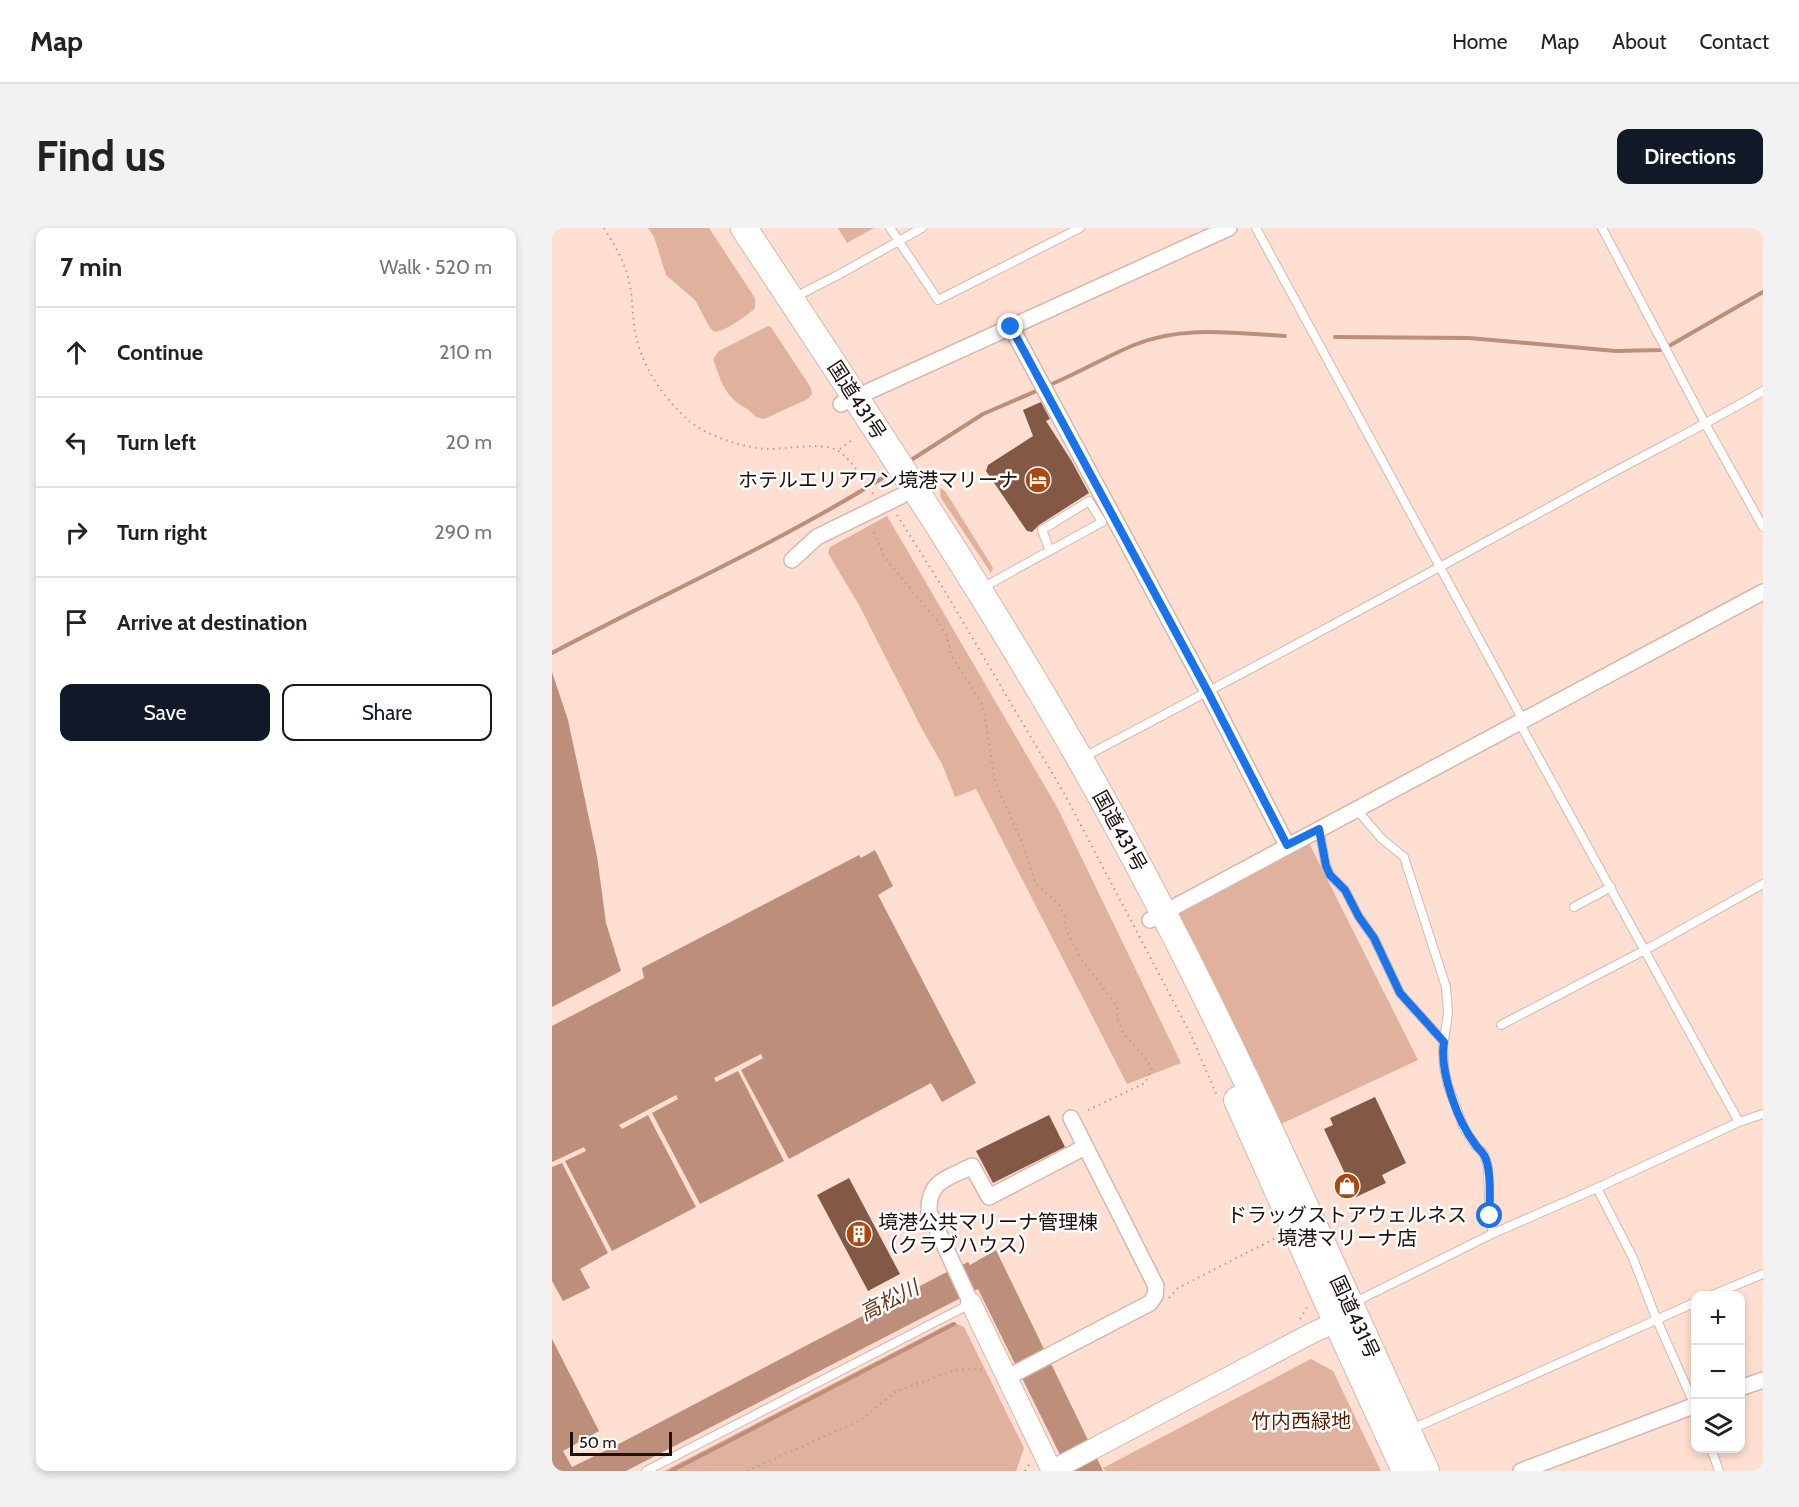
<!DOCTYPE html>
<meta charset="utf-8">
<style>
body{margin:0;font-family:Cabin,"Noto Sans JP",sans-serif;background:#f2f2f2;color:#222}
.controls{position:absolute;right:18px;bottom:18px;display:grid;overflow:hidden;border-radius:12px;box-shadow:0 3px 9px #0003}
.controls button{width:54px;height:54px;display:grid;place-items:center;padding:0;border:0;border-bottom:2px solid #e0e0e0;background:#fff;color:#222;font:30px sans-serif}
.scale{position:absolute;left:18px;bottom:15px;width:102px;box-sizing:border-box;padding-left:6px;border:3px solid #1c110d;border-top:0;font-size:16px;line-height:21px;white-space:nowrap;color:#1c110d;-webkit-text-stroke:4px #fff;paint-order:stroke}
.stop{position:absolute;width:18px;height:18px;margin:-14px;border:4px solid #1a73e8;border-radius:50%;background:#fff}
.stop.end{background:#1a73e8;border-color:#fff;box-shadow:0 2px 6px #0008}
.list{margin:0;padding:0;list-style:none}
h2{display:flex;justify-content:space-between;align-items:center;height:78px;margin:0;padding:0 24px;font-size:26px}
h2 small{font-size:20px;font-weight:400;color:#767676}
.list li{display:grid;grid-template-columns:39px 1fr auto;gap:18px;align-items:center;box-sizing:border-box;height:90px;padding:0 24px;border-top:2px solid #e0e0e0}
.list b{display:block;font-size:22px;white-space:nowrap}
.list em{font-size:20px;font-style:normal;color:#767676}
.actions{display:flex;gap:12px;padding:18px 24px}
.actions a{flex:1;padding:14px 0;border:2px solid #111827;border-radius:12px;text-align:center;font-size:21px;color:#111827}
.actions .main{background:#111827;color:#fff}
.icon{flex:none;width:33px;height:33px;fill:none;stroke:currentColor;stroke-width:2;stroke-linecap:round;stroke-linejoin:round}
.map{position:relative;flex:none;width:1211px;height:1243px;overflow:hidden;border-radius:12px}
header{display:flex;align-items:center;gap:36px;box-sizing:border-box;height:84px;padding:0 30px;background:#fff;border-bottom:2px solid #e0e0e0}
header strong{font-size:28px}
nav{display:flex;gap:33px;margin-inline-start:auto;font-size:21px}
.intro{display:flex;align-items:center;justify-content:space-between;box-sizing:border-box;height:144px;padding:0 36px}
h1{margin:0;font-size:42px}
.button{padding:15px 27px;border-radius:12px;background:#111827;color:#fff;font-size:21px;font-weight:700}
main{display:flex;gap:36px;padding:0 36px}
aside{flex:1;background:#fff;border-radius:12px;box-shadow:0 3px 9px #0003}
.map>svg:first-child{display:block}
</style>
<header>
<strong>Map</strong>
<nav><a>Home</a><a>Map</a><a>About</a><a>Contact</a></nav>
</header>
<div class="intro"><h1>Find us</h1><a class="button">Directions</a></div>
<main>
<aside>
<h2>7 min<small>Walk · 520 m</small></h2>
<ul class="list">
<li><svg class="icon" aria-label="ahead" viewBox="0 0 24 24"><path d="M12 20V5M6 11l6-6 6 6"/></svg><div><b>Continue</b></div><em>210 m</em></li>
<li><svg class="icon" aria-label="left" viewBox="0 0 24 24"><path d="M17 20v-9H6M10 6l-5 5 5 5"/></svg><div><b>Turn left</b></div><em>20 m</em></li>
<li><svg class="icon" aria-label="right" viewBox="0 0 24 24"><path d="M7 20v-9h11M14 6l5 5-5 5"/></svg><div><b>Turn right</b></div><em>290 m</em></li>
<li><svg class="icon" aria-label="arrive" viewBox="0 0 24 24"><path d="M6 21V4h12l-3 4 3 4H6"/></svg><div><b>Arrive at destination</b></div></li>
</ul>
<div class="actions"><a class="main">Save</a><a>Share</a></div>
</aside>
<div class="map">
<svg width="1211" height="1243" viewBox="0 0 1211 1243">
<rect width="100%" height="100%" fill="#fedfd1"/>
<path fill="#e0b19d" d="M96,0H157L203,70V80C196,87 176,101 167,103C162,105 161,103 158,100L143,72L114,47L102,9Z
M286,0H322L295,15Z
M216,98L219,99L259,160L260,166L256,171L212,191L204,189C197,180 188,178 181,171C170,161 166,144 161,131L167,123Z
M388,260L393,263L441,340L439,345L389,270Z
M335,288L505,579L629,835L575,856L424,561L403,569L390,536L370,501L307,377L276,325L278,319Z
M756,613L866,832L729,896L625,685Z
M400,1094L412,1099L472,1220L464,1243H112Z
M759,1131L781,1143L829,1243H553L551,1240Z"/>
<path fill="#bd8e7a" d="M0,444L16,492L45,628L54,695L69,743L0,779Z
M323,622L341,658L326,667L424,855L390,874L379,855L237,931L189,842L211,830L209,826L162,850L164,854L186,843L232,933L148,976L100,885L126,871L124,867L67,897L70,901L96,887L144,979L60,1023L13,933L34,923L32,919L0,934V798L92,750L90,740L307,627L309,630Z
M10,935L56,1025L28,1041L38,1060L11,1073L0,1053V939Z
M444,1022L551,1243H516L426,1061L74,1243H0V1111L47,1203L11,1223L20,1239L59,1220L389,1047L416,1034L418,1037Z"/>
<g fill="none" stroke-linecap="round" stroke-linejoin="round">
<path stroke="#bd8e7a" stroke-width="4" d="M783,109L917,110L1064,123L1110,122L1211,64
M495,158C525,146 553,129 582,117C629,97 683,105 733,108
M356,234L431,186L489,161
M0,425C113,365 231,313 340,244
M119,1243L402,1096"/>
</g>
<path fill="#835845" d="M489,174L498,191L494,193L519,232L537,265L487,297L480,304L475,303L434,243L436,237L481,208L471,182Z
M823,869L854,935L830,947L834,955L804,969L772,901L781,897L778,890Z
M497,887L513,919L441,955L424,923Z
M297,950L348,1046L316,1063L265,967Z"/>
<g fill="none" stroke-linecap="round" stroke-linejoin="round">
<defs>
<path id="service" d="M338,0L386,72L528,0
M704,0L971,492
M1050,0L1154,197L1211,299
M243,69L286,47L370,0
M431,360C470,337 511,316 550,294L537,273L490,302L498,323
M967,494L1187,894
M532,529C701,440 869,350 1036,258C1094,226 1153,197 1211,163
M805,582L829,610L852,629L894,759L896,785L891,819L892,839L896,858L912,900L923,917L932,926L936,939L938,996L942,1005
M767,601L774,638L778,647L793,662L807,689L822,710L848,765L892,814
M1022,679L1059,659
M949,797L1093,722L1211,656
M1045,960L1081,1030L1104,1090L1143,1178
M1158,1068L1211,1046
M801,1075L942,1005L1045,960L1187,894L1211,886
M860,1201L1144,1074
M1159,1220L1167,1243
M94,1243L418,1076"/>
<path id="minor" d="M459,99L656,464L735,617
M289,176L677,0
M240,332L265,309L349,268
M598,692L1211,364
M419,1075L377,984C376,952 395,951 420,938L437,969L533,919
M454,1150L598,1075L603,1068L604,1058L519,890
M1188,1160L1211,1152
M969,1243L1144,1177"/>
<path id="tertiary" d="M419,1075L500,1243
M499,1243L760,1105L797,1088"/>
<path id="trunk" d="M192,0C307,175 424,349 528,531C659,760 764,1003 874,1243
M685,872L780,1084L853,1243"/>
</defs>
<use href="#service" stroke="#d6b7aa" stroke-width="10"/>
<use href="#minor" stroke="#d6b7aa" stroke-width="18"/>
<use href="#tertiary" stroke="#d6b7aa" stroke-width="22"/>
<use href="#trunk" stroke="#d6b7aa" stroke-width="28"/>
<path stroke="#b59d92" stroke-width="2" stroke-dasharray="1.5 4.5" stroke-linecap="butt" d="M52,0C62,16 71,31 76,49C81,67 80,85 83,103C89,138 111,169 136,192C154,208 192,220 216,221C234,221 275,213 288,224C302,235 312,253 322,267
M288,221L300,212
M345,287L391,360L513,567L638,805L666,870
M322,304L332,329L384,391L395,408L399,427L431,477L443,554L472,619L483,655L506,675L512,687L515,704L530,732L565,778L566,792L571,805L592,828L600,840L593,855L532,884
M617,1070L626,1060L724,1010
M748,1091L756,1078
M195,1243L309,1192L343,1164L400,1143L413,1141L433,1142
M473,1243L478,1235"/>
<use href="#service" stroke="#fff" stroke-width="8"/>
<use href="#minor" stroke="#fff" stroke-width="15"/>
<use href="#tertiary" stroke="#fff" stroke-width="20"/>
<use href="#trunk" stroke="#fff" stroke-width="26"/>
</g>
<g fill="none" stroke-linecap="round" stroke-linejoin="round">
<path stroke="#1a73e8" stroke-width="8" d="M459,99L656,464L735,617L767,601L774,638L778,647L793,662L807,689L822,710L848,765L892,814C887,843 906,894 923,916C925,920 930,923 932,927C940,941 937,971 938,988"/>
</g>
<defs>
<symbol id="hotel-disc" viewBox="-11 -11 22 22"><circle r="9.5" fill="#ab4810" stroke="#fff"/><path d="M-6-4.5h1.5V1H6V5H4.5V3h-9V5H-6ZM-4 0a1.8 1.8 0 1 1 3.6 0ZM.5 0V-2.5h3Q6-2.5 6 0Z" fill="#fff"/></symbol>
<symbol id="shop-disc" viewBox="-11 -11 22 22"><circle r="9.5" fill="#ab4810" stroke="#fff"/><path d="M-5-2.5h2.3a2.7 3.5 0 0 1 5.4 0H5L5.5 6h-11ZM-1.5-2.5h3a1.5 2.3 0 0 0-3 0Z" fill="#fff"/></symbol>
<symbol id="building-disc" viewBox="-11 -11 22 22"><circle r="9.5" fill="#ab4810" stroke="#fff"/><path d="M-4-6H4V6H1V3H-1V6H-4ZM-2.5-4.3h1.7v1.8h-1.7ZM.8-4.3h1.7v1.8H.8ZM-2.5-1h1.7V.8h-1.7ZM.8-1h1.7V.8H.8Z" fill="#fff"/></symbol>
</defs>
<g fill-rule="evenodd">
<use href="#hotel-disc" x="471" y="237" width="30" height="30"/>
<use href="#shop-disc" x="780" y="943" width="30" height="30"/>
<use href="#building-disc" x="292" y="991" width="30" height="30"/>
</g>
<g text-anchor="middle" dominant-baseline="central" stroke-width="5" stroke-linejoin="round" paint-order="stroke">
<g font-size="20" fill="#1c110d" stroke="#fff">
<text transform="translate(305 172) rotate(57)">国道431号</text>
<text transform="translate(568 603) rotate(61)">国道431号</text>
<text transform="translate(803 1089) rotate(65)">国道431号</text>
</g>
<g font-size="20" fill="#1c110d" stroke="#fff" text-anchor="end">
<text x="466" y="252">ホテルエリアワン境港マリーナ</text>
<text x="795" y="987" text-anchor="middle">ドラッグストアウェルネス<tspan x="795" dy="23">境港マリーナ店</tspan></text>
<text x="326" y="994" text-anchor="start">境港公共マリーナ管理棟<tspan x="326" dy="23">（クラブハウス）</tspan></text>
</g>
<g font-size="20" fill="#571d00" stroke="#fff">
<text x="749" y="1193">竹内西緑地</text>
</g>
<g font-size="21" font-style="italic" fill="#6f3316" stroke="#fff">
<text transform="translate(337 1072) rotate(-27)">高松川</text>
</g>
</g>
</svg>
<div class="controls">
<button>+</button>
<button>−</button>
<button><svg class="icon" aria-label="layers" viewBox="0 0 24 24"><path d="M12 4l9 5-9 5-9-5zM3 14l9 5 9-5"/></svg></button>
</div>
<div class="scale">50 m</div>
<div class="stop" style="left:938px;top:988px"></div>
<div class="stop end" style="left:459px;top:99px"></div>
</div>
</main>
